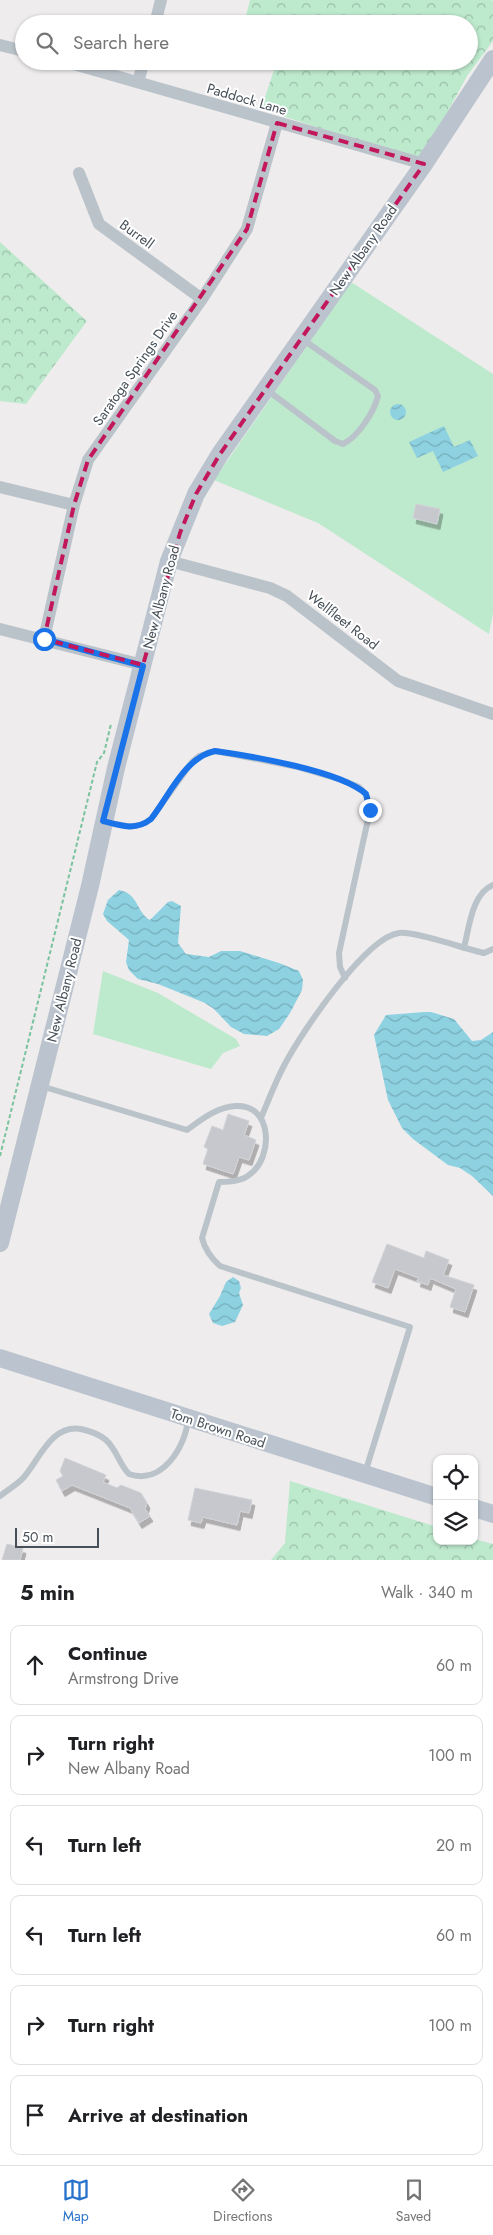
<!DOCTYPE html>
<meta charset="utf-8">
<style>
body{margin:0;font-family:Jost,sans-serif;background:#f6f6f6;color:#202124}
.controls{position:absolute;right:15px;bottom:15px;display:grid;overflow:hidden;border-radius:10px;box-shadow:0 1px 4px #0004}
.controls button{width:45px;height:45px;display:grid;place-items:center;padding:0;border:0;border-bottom:1px solid #e0e0e0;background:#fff;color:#202124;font:25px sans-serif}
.scale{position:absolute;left:15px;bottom:12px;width:84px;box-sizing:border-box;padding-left:5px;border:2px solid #464f57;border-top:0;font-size:14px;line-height:18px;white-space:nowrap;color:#464f57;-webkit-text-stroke:4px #fff;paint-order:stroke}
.stop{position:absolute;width:15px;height:15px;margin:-11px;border:4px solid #1a73e8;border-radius:50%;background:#fff}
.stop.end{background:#1a73e8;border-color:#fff;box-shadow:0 1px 5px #0008}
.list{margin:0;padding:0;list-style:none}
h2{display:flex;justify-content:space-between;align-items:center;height:65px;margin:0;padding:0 20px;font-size:21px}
h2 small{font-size:16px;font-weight:400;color:#757577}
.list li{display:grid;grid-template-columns:32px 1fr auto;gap:15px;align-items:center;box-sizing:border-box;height:80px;margin:0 10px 10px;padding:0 10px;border:1px solid #e0e0e0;border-radius:10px}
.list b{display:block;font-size:19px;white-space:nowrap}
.list p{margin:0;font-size:16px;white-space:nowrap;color:#757577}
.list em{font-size:16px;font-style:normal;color:#757577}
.icon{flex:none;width:28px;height:28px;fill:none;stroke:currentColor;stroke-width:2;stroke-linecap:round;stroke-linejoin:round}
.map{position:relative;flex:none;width:493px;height:1560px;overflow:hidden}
.search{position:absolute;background:#fff;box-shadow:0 1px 4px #0004;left:15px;right:15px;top:15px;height:55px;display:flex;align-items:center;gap:12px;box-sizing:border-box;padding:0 18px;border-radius:28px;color:#757577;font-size:19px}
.sheet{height:605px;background:#fff}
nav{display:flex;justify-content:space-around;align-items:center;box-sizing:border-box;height:70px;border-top:1px solid #e0e0e0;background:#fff;font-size:14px;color:#757577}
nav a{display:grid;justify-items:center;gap:2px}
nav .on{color:#2972cb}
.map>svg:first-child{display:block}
</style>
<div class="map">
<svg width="493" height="1560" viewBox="0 0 493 1560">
<defs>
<pattern id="forest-crowns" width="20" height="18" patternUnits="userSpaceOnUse" patternTransform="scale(1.25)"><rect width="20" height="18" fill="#bde9cd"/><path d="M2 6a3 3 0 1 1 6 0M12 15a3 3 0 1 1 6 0" fill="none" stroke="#9bbfa9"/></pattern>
<pattern id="water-waves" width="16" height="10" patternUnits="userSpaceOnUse" patternTransform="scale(1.25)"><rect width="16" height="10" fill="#8ed2e2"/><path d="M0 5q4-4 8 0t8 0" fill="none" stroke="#76adba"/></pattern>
<filter id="shadow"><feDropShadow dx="3" dy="5.5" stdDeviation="0" flood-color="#0004"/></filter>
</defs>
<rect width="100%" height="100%" fill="#eeecec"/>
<path fill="#bde9cd" d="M351,282L493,374V613L489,634L318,523L214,480Z
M103,971L158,993L236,1039L240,1046L223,1053L211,1069L93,1034Z"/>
<path fill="url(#forest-crowns)" d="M250,0H491L493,1V41L467,76L421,161L261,109L277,61H469V24H244Z
M0,242L87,321L26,404L0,401Z
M290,1481L437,1527V1541H474V1539L493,1544V1560H271L285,1543Z"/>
<path fill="url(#water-waves)" d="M390 412a8 8 0 1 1 16 0a8 8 0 1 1-16 0Z
M444,426L454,447L470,440L478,456L443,472L433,451L417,458L409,442Z
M119,890C139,894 136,912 150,920L168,902L172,901L181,906L178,943L186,954L209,957L221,951H240L279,963L299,971L303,980L302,990L290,1013L279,1029L267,1036L244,1034L231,1027L214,1009L205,1003L158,984L138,979L129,970L126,962L129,940L107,921L103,914L108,900Z
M424,1012H431L454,1019L472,1041L481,1040L493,1032V1196L472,1176L460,1168L448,1165L413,1139L402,1128L388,1100L374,1035L386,1015Z
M233,1277L239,1281L241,1288L239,1293L243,1305L235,1322L222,1326L213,1323L209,1314L220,1296L226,1282Z"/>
<path fill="#c7c8ce" stroke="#d0d2d7" filter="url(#shadow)" d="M416,504L440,509L437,524L413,518Z
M228,1114L249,1121L244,1135L256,1140L249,1160L239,1157L233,1174L203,1164L208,1149L204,1147L212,1126L223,1130Z
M387,1244L424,1258L426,1251L449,1260L443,1275L474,1285L465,1312L450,1307L456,1289L430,1278L428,1285L417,1281L419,1278L395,1269L388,1288L372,1282Z
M65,1458L106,1475L103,1482L117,1488L121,1485L141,1493L147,1503L145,1509L150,1516L139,1523L130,1508L72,1485L62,1491L56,1480L63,1476L60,1471Z
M195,1488L252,1500L249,1513L240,1511L237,1525L203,1517L201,1523L188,1520Z
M7,1544L23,1548L20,1560H2Z"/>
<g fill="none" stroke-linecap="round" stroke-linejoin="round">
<path stroke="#79c39e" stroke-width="2" stroke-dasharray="4 2.5" stroke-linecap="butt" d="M0,1156L97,762L104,753L111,724"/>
<path stroke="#bbc3ca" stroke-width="6" d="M267,390L335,441L343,444C358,437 374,412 378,396L375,390L302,339
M107,822C124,826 137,830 151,819L192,762L199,756L215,751L298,767L339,779L359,787L366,794L370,810L339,953L340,967L345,978
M464,948C469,928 472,893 493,885
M41,1086L187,1130C201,1120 217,1107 235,1106C273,1103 274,1158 249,1175C242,1181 228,1182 219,1182L202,1238C205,1250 211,1258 220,1266L410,1327L365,1473
M261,1118C269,1099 276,1080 286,1062C302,1032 366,937 399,933C415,931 465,949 484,953L493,949
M0,1496C7,1490 17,1485 24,1477C40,1458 52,1424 81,1429C90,1431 99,1434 106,1440C117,1450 119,1464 129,1474C162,1486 186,1446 188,1419"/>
<path stroke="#bbc3ca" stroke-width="12" d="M155,24L161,0
M0,45L24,51
M63,61L424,164
M138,82L144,61
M79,173L99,224L202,299
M0,487L74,505
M169,561L270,588L287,596L398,681L493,714
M0,629L143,665
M44,639L74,505L88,460L202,299L247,229L277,123"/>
<path stroke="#bbc4ce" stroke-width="18" d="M0,1243L90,886L116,768L169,561L196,494L220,454L424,164L493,59
M0,1358L437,1497
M474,1508L493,1514"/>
</g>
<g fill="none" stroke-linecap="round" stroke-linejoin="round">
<path stroke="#1a73e8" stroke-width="6" d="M44,639L143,666L103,821C121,826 136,831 151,819C169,796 185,757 215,751C251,756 341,771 366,794L370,810"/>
</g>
<path fill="none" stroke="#c2185b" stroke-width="4" stroke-dasharray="10 6" stroke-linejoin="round" d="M277,123L424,164L220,454L196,494L180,533L143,665L44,639L74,505L88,460L247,229Z"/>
<g text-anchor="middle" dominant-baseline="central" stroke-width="4" stroke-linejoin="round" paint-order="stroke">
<g font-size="14" fill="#464f57" stroke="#fff">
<text transform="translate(247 99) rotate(16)">Paddock Lane</text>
<text transform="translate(137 234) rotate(36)">Burrell</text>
<text transform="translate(363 250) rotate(-55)">New Albany Road</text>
<text transform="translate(135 368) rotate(-55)">Saratoga Springs Drive</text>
<text transform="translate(161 597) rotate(-75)">New Albany Road</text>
<text transform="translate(343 620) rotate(38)">Wellfleet Road</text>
<text transform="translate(64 990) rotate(-76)">New Albany Road</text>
<text transform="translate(218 1428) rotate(18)">Tom Brown Road</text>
</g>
</g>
</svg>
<div class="controls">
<button><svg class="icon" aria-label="locate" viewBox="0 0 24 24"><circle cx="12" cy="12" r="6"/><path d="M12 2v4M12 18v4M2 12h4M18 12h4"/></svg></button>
<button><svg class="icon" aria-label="layers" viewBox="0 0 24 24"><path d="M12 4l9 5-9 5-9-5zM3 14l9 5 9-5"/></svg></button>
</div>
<div class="scale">50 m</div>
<div class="stop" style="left:44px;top:639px"></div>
<div class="stop end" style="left:370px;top:810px"></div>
<div class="search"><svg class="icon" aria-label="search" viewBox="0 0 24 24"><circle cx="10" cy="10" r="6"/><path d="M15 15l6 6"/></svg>Search here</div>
</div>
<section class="sheet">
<h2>5 min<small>Walk · 340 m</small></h2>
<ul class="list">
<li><svg class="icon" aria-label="ahead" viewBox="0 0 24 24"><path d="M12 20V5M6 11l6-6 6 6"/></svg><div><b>Continue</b><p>Armstrong Drive</p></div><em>60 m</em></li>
<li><svg class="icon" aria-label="right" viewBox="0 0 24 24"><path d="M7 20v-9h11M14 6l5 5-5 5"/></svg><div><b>Turn right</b><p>New Albany Road</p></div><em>100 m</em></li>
<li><svg class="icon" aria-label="left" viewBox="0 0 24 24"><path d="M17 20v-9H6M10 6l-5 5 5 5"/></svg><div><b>Turn left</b></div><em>20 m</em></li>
<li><svg class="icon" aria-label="left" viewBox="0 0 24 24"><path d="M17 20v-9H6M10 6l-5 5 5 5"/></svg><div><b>Turn left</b></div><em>60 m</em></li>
<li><svg class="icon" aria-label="right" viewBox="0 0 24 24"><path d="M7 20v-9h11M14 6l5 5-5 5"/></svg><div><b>Turn right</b></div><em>100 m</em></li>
<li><svg class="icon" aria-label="arrive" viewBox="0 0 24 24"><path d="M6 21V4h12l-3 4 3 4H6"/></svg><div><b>Arrive at destination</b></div></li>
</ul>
</section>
<nav>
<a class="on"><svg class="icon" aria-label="map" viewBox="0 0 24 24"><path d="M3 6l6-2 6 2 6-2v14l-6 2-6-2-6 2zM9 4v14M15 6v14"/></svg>Map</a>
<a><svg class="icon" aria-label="directions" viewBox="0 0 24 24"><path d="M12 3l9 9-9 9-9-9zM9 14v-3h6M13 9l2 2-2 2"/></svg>Directions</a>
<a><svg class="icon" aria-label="saved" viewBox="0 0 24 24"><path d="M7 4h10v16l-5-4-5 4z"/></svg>Saved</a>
</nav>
